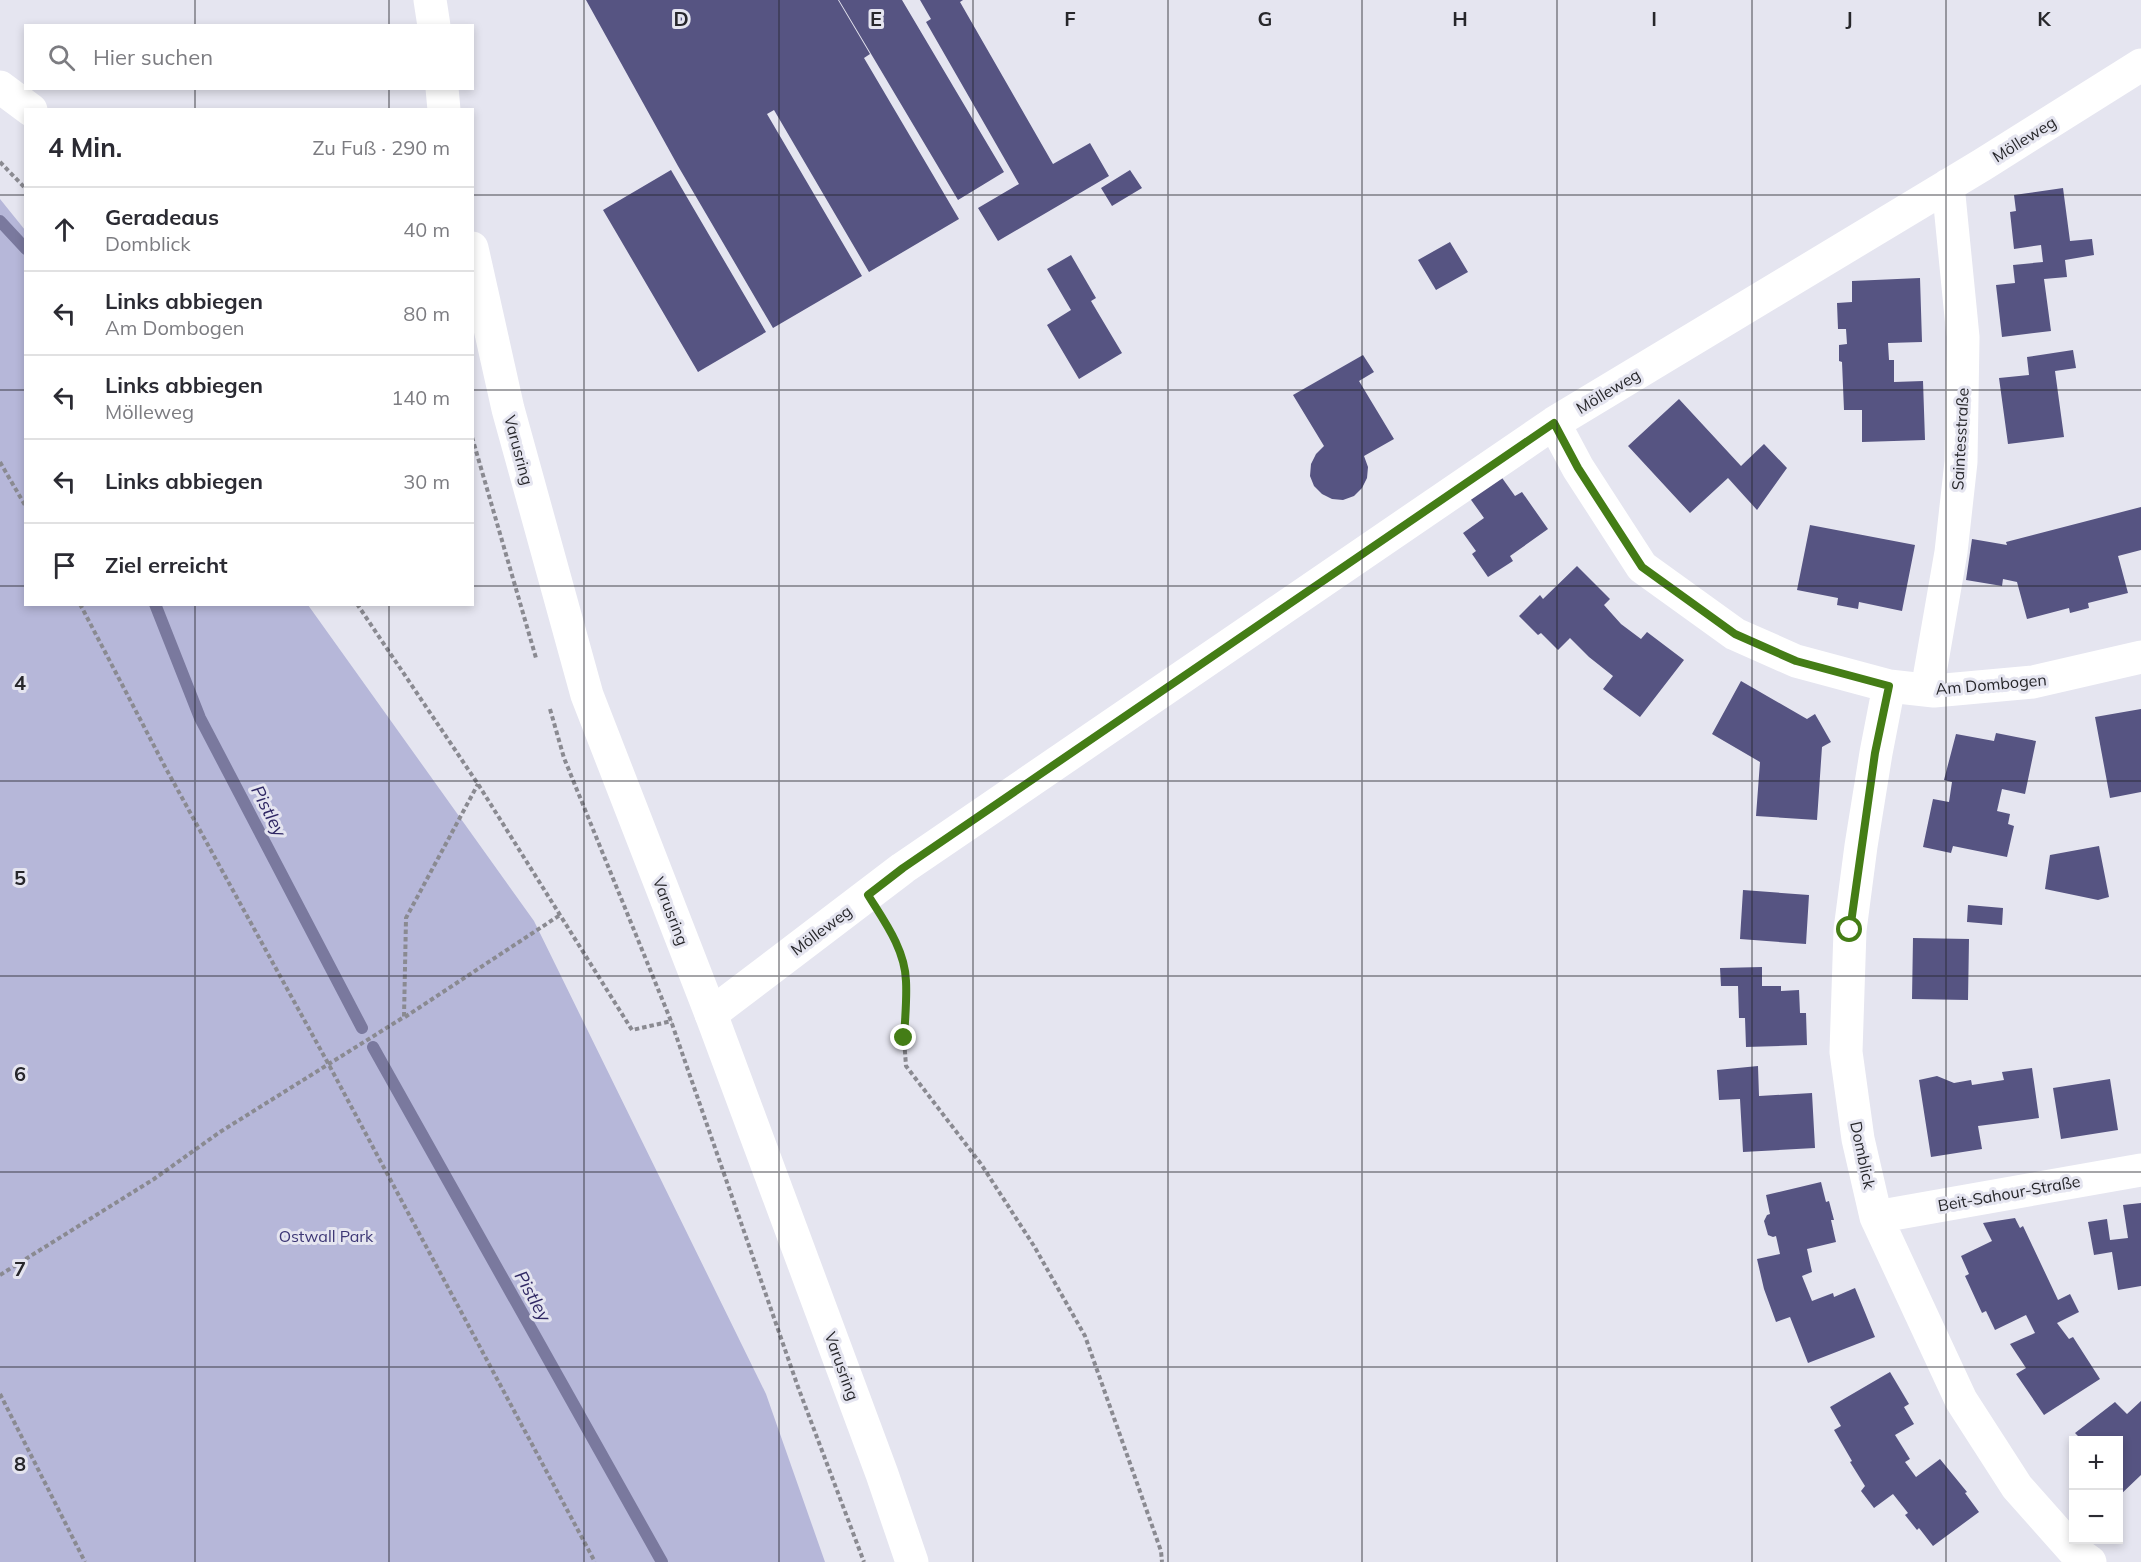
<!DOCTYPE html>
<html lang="de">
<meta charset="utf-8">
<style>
body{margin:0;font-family:Mulish,sans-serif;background:#f2f2f3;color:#2b2b33}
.controls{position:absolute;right:18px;bottom:18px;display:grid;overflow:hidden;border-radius:0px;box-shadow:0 3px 9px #0003}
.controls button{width:54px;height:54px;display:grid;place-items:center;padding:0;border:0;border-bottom:2px solid #e1e1e2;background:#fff;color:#2b2b33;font:30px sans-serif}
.stop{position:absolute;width:18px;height:18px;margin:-14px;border:4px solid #447d16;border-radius:50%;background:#fff}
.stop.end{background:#447d16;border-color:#fff;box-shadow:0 2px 6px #0008}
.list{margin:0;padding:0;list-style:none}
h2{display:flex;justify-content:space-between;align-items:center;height:78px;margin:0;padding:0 24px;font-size:26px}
h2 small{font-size:20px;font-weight:400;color:#7c7c81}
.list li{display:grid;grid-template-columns:39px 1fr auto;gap:18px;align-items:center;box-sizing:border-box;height:84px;padding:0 24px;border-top:2px solid #e1e1e2}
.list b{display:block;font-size:22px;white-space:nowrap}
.list p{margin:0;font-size:20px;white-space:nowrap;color:#7c7c81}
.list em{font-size:20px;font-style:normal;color:#7c7c81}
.icon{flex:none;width:33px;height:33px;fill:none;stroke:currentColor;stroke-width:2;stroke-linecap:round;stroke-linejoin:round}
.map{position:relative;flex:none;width:2141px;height:1562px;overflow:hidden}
.search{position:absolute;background:#fff;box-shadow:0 3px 9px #0003;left:24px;top:24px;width:450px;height:66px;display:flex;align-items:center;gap:15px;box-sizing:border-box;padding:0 21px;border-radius:0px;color:#7c7c81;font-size:22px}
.panel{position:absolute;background:#fff;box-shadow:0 3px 9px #0003;left:24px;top:108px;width:450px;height:498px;border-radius:0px}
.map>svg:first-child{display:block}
</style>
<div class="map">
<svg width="2141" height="1562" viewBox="0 0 2141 1562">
<rect width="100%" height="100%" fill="#e5e5f0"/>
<path fill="#b6b7d9" d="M0,199L25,230L26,604L308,605L534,921L766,1394L825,1562H0Z"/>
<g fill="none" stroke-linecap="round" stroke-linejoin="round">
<path stroke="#7a799e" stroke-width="12" d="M0,221L26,249
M155,604L200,718L362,1028
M373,1047L662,1562"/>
</g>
<path fill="#565482" d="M586,0H838L870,54L864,58L959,219L869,272L774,110L767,114L862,276L773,328L678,166Z
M839,0H902L1004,172L958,200Z
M920,0H963L960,2L1053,164L1090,143L1109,176L998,241L978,208L1019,184L926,22L931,19Z
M671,170L766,332L698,372L603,210Z
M1130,170L1142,188L1112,206L1101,188Z
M2063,188L2070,241L2092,239L2094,255L2065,260L2067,277L2044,279L2051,331L2002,337L1996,285L2015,283L2013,265L2043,262L2041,245L2014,249L2010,212L2016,211L2014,195Z
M1450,242L1468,272L1436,290L1418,260Z
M1071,255L1096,298L1091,301L1122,353L1079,379L1047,325L1071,310L1047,269Z
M1920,278L1922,342L1888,343L1889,360H1894V382L1923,381L1925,440L1862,442V410H1844L1842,362L1839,361V345L1847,344L1846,329H1838L1837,303L1852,302V281Z
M2073,350L2076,368L2055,371L2064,437L2008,444L1999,378L2029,375L2027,357Z
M1363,355L1374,372L1359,381L1394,439L1364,456L1368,467L1367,478L1362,488L1354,496L1343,500L1332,499L1322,494L1314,486L1310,476L1311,464L1316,454L1324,446L1293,395Z
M1679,399L1741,466L1764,444L1787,468L1757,510L1728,478L1690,513L1628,446Z
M1500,475L1515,496L1522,492L1548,529L1510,556L1513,561L1488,577L1472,554L1476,551L1463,533L1484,518L1469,497Z
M2141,507V550L2118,556L2128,593L2088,603L2089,608L2070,613L2069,608L2027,619L2017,582L2003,579L2002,586L1966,580L1972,539L2007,545L2006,542Z
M1810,525L1915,545L1902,611L1859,602L1858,609L1837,605L1838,598L1797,590Z
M1577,566L1610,599L1604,605L1621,624L1641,639L1647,632L1684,660L1640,717L1603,689L1613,676L1589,657L1570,638L1558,650L1541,633L1538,635L1519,616L1540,595L1543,599Z
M1741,681L1807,719L1815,714L1831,742L1822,747L1817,820L1756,816L1760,762L1712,734Z
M2141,709V792L2110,798L2095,717Z
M1996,733L2036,741L2025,794L2002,789L1997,811L2010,814L2008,824L2014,826L2007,857L1953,846L1951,853L1923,847L1933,799L1949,802L1952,782L1944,780L1956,734L1994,741Z
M2099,846L2109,897L2098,900L2045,889L2050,855Z
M1743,890L1809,895L1806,944L1740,939Z
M1968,905L2003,908L2002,925L1967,922Z
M1913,938L1969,939L1968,1000L1912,999Z
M1762,967V986H1781V991L1799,990L1800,1013H1806L1807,1045L1746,1047L1745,1018H1739L1738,986H1721L1720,968Z
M1758,1066L1759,1096L1812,1093L1815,1148L1743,1152L1740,1099L1719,1100L1717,1070Z
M2032,1068L2039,1118L1978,1126L1982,1149L1931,1157L1919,1080L1937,1076L1954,1083L1971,1080L1972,1085L2004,1080L2002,1072Z
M2110,1079L2118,1130L2061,1139L2053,1088Z
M1821,1182L1826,1202L1829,1201L1834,1220H1831L1836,1242L1807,1249L1812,1272L1802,1276L1812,1301L1833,1293L1834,1297L1855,1288L1875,1337L1808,1363L1790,1317L1776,1322L1764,1289L1757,1259L1780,1254L1776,1236L1773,1237L1768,1235L1764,1221L1767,1215L1770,1214L1766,1195Z
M2141,1203V1286L2118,1290L2112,1252L2094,1255L2088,1222L2107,1219L2110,1240L2128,1238L2123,1205Z
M2015,1218L2020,1228L2023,1226L2058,1300L2070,1294L2079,1312L2057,1323L2069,1339L2073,1337L2100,1379L2044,1415L2016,1374L2026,1368L2010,1344L2035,1333L2026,1315L1995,1330L1986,1311L1982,1313L1965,1276L1969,1274L1961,1256L1992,1241L1983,1223Z
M1890,1372L1909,1404L1904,1407L1914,1424L1895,1435L1910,1459L1905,1462L1916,1477L1940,1459L1967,1492L1965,1493L1979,1512L1933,1546L1919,1528L1917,1530L1905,1515L1908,1513L1893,1494L1874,1508L1861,1491L1865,1486L1850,1462L1852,1461L1834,1430L1841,1426L1830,1407Z
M2141,1401V1475L2118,1497V1440H2082L2075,1433L2115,1402L2127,1414Z"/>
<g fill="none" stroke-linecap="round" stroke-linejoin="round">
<path stroke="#8a8a91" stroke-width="4" stroke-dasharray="4.5 3" stroke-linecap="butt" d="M0,162L26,189
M472,437L536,658
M0,462L26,507
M80,604L164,765L329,1065L595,1562
M357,604L478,784L632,1030L672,1021
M550,709L564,758L671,1021L798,1387L864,1562
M887,926L900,953L906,979L904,1038L906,1066L981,1164L1034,1246L1085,1336L1161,1551L1162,1562
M405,1017L560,915
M0,1275L154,1179L220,1132L404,1017L406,918L478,784
M0,1394L85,1562"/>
<path stroke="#fff" stroke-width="33" d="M0,87L31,110
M1554,423L1578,468L1642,567L1735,634L1796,661L1889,686L1934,691L2033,682L2141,657
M1889,686L1876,753L1861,846L1850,930L1846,1052L1858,1139L1876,1217L1961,1400L2017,1487L2073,1550L2090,1562
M1927,690L1951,552L1961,462L1963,337L1948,185
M711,1014L903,868L1554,423L1982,165L2141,65
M1876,1217L2141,1170"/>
<path stroke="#fff" stroke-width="33" d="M430,0L434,26
M442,88L444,110
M472,248L508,409L587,695L711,1014L882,1474L912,1562"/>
</g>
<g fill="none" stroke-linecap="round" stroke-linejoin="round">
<path stroke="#447d16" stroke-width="8" d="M904,1038C905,1019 907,1000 906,981C905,949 884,921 868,895L903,868L1554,423L1578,468L1642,567L1735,634L1796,661L1889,686L1875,753L1850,930"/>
</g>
<path fill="none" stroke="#27272b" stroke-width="1.5" stroke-opacity="0.55" d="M195,0V26M389,0V26M584,0V1562M779,0V1562M973,0V1562M1168,0V1562M1362,0V1562M1557,0V1562M1752,0V1562M1946,0V1562M195,88V110M389,88V110M0,195H26M472,195H2141M0,390H26M472,390H2141M0,586H26M472,586H2141M195,604V1562M389,604V1562M0,781H2141M0,976H2141M0,1172H2141M0,1367H2141"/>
<g text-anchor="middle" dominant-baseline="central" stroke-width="6" stroke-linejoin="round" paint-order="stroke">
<g font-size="16" fill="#27272b" stroke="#e5e5f0">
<text transform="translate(2024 139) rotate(-32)">Mölleweg</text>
<text transform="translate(1608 391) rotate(-31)">Mölleweg</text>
<text transform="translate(1960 439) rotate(-87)">Saintesstraße</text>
<text transform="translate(519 450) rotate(75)">Varusring</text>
<text transform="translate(1991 684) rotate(-5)">Am Dombogen</text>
<text transform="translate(671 911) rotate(69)">Varusring</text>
<text transform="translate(821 930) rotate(-37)">Mölleweg</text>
<text transform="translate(1863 1155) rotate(78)">Domblick</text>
<text transform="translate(2009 1193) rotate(-10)">Beit-Sahour-Straße</text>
<text transform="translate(842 1366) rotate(70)">Varusring</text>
</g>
<g font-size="16" fill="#3d3775" stroke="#e5e5f0">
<text x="326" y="1236">Ostwall Park</text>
</g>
<g font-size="18" font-style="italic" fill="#302864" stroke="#e5e5f0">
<text transform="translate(269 811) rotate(63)">Pistley</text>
<text transform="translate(533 1296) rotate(61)">Pistley</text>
</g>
</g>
<g font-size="20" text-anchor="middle" font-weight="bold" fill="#27272b" stroke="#e5e5f0" stroke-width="6" stroke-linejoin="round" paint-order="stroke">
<text x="681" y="26">D</text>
<text x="876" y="26">E</text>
<text x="1070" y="26">F</text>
<text x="1265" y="26">G</text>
<text x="1460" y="26">H</text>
<text x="1654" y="26">I</text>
<text x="1849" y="26">J</text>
<text x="2044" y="26">K</text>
<text x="20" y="690">4</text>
<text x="20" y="885">5</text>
<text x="20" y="1081">6</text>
<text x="20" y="1276">7</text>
<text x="20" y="1471">8</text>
</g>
</svg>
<div class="controls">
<button>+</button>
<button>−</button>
</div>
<div class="stop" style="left:1850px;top:930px"></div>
<div class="stop end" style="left:904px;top:1038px"></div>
<div class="search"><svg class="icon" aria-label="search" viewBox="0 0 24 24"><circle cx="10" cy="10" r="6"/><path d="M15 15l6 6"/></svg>Hier suchen</div>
<section class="panel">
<h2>4 Min.<small>Zu Fuß · 290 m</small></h2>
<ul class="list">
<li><svg class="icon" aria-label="ahead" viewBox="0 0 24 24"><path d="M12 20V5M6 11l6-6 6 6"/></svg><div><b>Geradeaus</b><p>Domblick</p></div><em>40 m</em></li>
<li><svg class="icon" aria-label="left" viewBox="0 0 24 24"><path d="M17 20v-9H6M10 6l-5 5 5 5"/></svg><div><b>Links abbiegen</b><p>Am Dombogen</p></div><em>80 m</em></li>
<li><svg class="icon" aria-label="left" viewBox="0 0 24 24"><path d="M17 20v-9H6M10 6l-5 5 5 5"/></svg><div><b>Links abbiegen</b><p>Mölleweg</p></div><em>140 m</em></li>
<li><svg class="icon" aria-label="left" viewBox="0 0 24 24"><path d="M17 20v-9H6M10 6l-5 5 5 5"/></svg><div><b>Links abbiegen</b></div><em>30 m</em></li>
<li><svg class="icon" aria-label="arrive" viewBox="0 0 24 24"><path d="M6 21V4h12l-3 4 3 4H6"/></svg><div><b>Ziel erreicht</b></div></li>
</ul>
</section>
</div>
